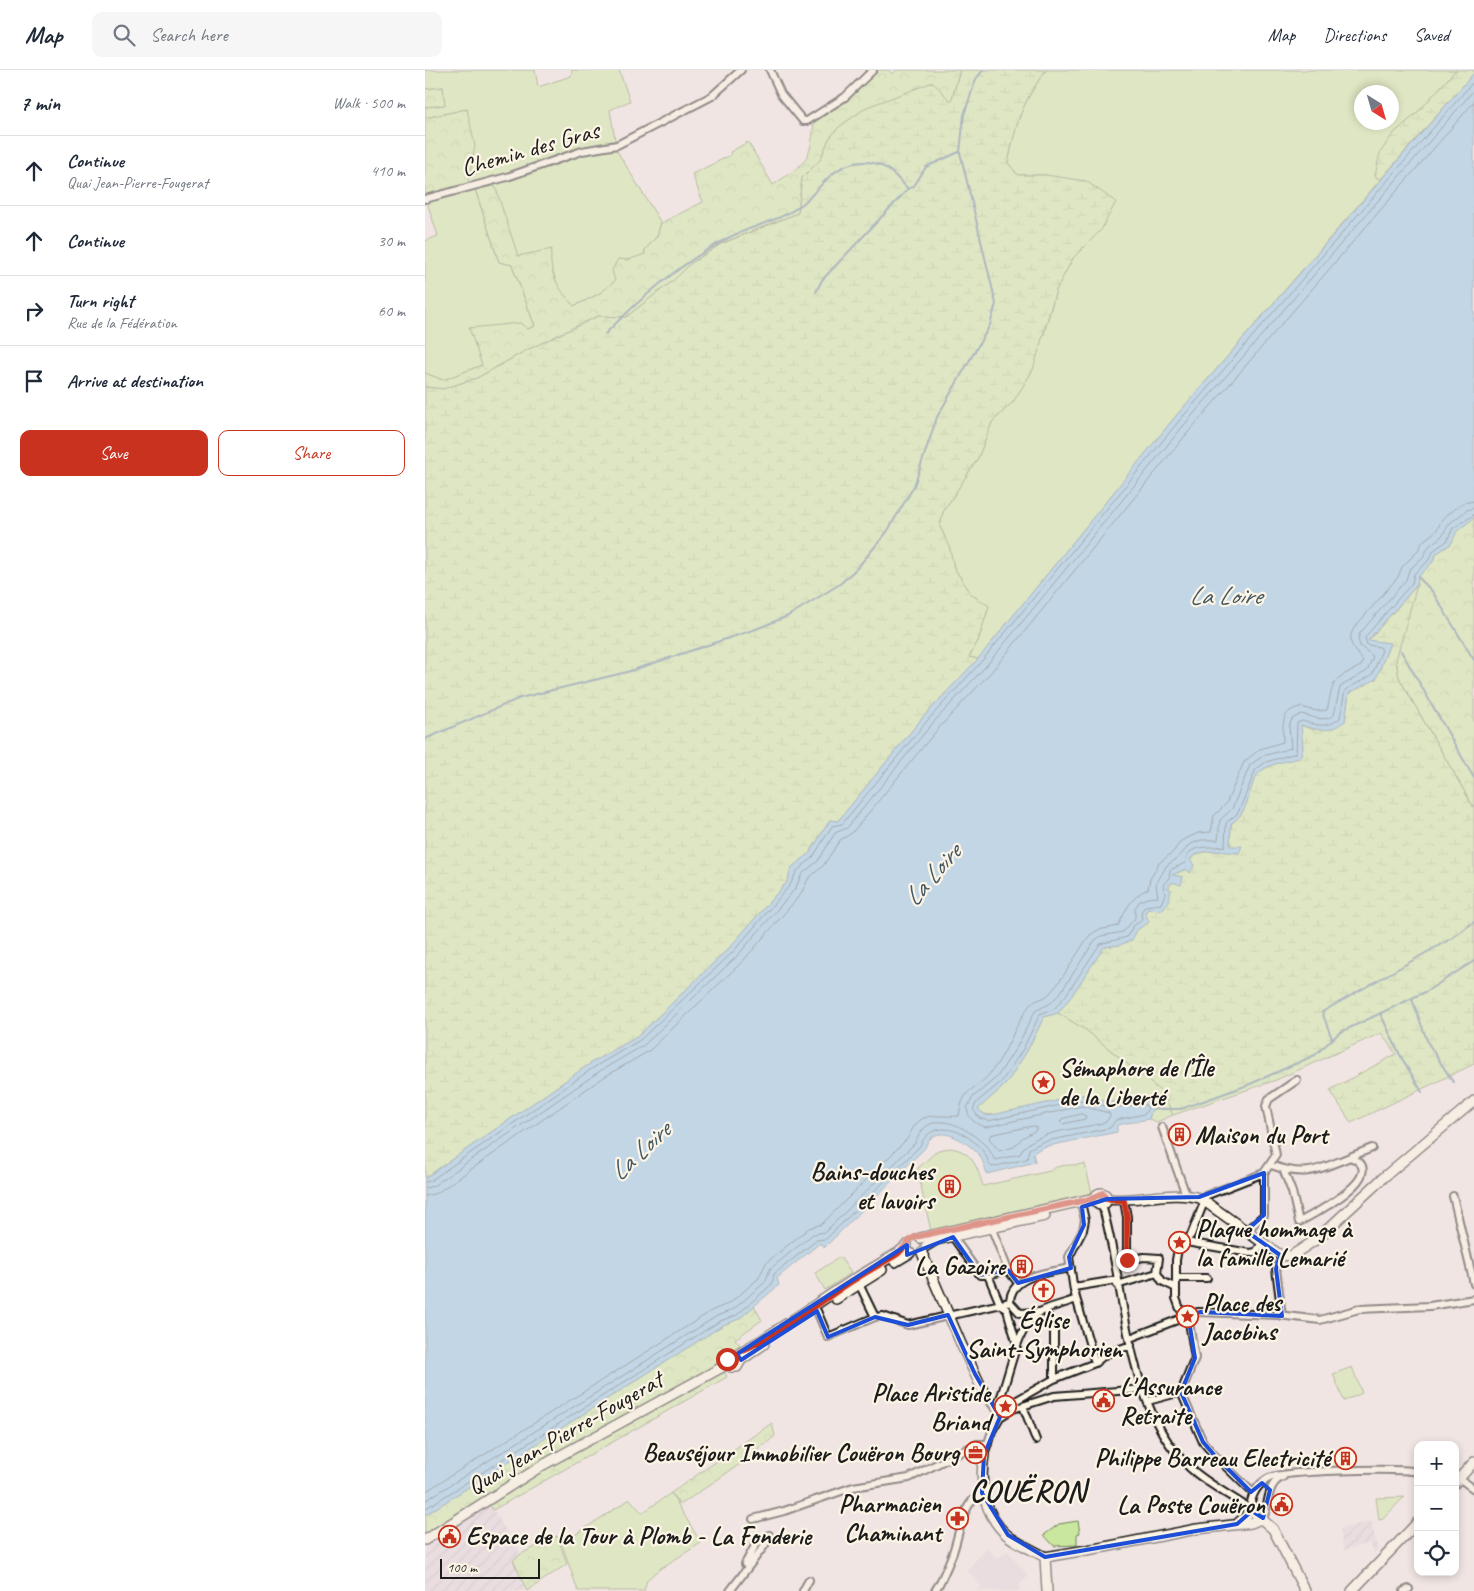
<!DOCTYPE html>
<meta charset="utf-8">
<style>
body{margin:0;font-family:Caveat,sans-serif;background:#f6f6f7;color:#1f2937}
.controls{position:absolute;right:15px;bottom:15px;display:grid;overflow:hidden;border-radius:10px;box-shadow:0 2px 8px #0003}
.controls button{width:45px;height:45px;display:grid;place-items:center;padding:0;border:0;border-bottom:1px solid #e0e1e3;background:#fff;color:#1f2937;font:25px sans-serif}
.compass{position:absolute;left:929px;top:15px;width:45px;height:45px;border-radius:50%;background:#fff;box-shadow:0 2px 8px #0003;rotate:143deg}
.scale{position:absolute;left:15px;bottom:12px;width:100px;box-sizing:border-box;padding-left:5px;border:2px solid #1c1c1c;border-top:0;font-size:14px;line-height:18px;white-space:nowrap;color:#1c1c1c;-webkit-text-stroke:4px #fcf5e5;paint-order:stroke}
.stop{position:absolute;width:15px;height:15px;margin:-11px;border:4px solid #c8321e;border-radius:50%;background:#fff}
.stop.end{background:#c8321e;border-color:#fff;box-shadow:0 1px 5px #0008}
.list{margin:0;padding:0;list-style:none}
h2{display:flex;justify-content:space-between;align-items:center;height:65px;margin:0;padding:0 20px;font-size:21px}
h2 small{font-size:16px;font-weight:400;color:#747a83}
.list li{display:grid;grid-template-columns:32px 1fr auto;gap:15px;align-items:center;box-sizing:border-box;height:70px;padding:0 20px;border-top:1px solid #e0e1e3}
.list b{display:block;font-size:19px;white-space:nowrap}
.list p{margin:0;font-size:16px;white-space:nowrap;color:#747a83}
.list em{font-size:16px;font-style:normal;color:#747a83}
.actions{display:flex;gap:10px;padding:15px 20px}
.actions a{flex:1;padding:11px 0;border:1px solid #c8321e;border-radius:10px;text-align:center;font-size:18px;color:#c8321e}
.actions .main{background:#c8321e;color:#fff}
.icon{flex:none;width:28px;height:28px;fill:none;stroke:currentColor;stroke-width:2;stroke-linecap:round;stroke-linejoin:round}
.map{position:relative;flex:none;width:1049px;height:1521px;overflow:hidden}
header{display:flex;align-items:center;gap:30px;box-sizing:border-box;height:70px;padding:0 25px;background:#fff;border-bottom:1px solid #e0e1e3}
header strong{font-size:24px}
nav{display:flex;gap:28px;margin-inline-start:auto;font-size:18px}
.search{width:350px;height:45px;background:#f6f6f7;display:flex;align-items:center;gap:12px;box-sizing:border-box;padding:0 18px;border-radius:10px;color:#747a83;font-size:19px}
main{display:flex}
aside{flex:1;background:#fff}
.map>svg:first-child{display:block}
</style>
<header>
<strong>Map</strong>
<div class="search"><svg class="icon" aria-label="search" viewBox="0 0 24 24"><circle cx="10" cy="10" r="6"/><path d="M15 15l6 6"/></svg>Search here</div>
<nav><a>Map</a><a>Directions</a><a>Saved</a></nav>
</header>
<main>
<aside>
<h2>7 min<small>Walk · 500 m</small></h2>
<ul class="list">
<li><svg class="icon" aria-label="ahead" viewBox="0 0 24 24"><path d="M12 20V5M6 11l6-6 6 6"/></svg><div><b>Continue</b><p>Quai Jean-Pierre-Fougerat</p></div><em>410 m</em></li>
<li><svg class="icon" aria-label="ahead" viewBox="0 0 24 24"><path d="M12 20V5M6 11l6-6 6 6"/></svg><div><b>Continue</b></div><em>30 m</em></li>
<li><svg class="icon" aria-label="right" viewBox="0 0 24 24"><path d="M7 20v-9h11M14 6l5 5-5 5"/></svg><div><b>Turn right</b><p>Rue de la Fédération</p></div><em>60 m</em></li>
<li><svg class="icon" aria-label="arrive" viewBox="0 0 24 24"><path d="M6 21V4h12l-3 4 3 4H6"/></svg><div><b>Arrive at destination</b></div></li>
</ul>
<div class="actions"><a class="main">Save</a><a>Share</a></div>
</aside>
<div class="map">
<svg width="1049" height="1521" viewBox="0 0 1049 1521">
<defs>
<pattern id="industrial-furrows" width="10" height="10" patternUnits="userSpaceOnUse" patternTransform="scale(1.25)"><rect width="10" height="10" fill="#e2d2de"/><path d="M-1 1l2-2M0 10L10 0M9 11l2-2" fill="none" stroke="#c1b4be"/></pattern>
<pattern id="forest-crowns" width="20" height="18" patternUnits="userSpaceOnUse" patternTransform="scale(1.25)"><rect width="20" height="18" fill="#c9e79e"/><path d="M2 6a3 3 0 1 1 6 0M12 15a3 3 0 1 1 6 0" fill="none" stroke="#acc688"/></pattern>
<pattern id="wetland-marsh" width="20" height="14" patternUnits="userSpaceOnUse" patternTransform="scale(1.25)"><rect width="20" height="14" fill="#c9e79e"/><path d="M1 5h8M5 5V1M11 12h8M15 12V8" fill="none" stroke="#acc688"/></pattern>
</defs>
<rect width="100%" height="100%" fill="#f0e5e2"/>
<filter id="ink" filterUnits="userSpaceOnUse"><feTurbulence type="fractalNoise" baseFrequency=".02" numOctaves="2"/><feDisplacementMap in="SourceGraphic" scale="10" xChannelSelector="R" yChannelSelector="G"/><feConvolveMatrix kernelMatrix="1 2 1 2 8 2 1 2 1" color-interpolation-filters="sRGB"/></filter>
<g filter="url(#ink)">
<path fill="#e2d2de" d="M562,1478L572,1489L583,1481L603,1506L595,1514L596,1517L593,1521H552L557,1516L542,1500Z"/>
<path fill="url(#industrial-furrows)" d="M60,1427L96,1484L88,1490L102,1521H0V1467Z
M946,1451L953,1480L949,1483L945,1473L919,1480L915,1459Z"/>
<path fill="#c9e79e" stroke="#72825d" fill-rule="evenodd" d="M0,0H110L113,17L146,6L147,0H194L205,31L185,40L192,81L236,153L232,166L220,180V184C197,193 204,197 189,212C178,223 164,229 149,236L135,222L124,191L93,186L86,170L50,119L74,192L87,195L110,256L103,259L45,258L57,295L18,310L0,303V171L13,166L0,126L43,113L42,39L0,48V37L19,35L18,17L0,19Z
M621,0H1031L992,43L967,65L950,106L955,110L750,347L553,589L544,587L553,571L564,536L547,525L529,498L524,476L515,457L518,442L553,388L567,352L588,332L619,264L631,220L648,188L676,160L621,105H593L583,93C592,51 595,36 621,0ZM936,22H966V52H936Z
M633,943L661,960L738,1023L748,1045L732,1052L724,1049L729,1030L684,1032L658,1025L570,1045L557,1044L553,1039L581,1014L602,981L619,947Z
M525,1078C548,1081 552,1097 558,1116L625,1101C633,1093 649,1096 660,1094L667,1123L506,1161L492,1099L513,1080Z
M415,1187L426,1203L400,1220L390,1203Z
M927,1297L937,1323L919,1331L908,1304Z
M246,1423L276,1473L233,1500L222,1510L219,1521H153L136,1472L142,1470L205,1429L217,1443Z
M979,1427L958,1449L954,1450L951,1428Z
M653,1451L655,1463L652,1464V1475L629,1476L619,1465L634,1454Z"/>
<path fill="url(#forest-crowns)" stroke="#72825d" d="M451,0H464L467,4L472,0H535L526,32L442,37L414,57L404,69L395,90L377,108L373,143L295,174L265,194L249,210L201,247L173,246L102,280L52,308L18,319L0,317V303L18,310L57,295L44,258L95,253L103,259L110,256L87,195L74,192L50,119L70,116L93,186L127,179C122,201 134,220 149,236L174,224L190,211L187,200L193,189L203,190L220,184V180L232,166L236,153L278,132L267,104L306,85L305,82L323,72L348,115C381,92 385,94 389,53L417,34Z
M18,17L20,35L0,37V19Z
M42,39L50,76L43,113L0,126V48Z
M1049,448V738L974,608L971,590L993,507L1007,493L1012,483L1026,474L1031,461Z
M329,1236L337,1250L310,1269L315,1275L293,1289L302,1307L68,1440L60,1428L0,1467V1445L298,1255L314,1249Z
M347,1353L350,1366L321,1390L255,1435L246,1423Z
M132,1466L142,1494L102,1521L88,1490L96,1484Z"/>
<path fill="url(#wetland-marsh)" stroke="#72825d" d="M535,0H621C595,36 592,51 583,93L593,105H621L661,111L691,132L676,160L648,188L631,220L608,300L588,332L567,352L553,388L518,442L515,457L524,475L529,498L547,525L564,536L553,571L544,587L553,589L498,647L413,751L405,750L384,784L368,797L362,812L304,878L212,967L169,991L0,1108V317L18,319L52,308L102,280L173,246L201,247L249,210L265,194L296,174L373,143L377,108L395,90L404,69L414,57L442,37L508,12L526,32Z
M1031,0H1049V3L955,110L950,106L955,83L967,65L992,43Z
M992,515L971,590L974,608L1049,738V994L926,1053L905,1020L971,984L956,963L851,1010L748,1045L738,1023L661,960L633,943L645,928L679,877L695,875L723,839L737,840C741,823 741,814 758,807L747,805L762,799L765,802V790C777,777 798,782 814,783L805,776L806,754C828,739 821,714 835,702C845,693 863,691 875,687L878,678L875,655L889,660L920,651L924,623L951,609L965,573L943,571Z"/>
<path fill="#8ac4e9" stroke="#5e8197" d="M1049,3V448L1032,461L1026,474L1012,483L1007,493L993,507L992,515L943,570L965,573L951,609L924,623L920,651C905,663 894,661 876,655L878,678L875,688C863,691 845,693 835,702C822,714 828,738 806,754L805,776H817L814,783C798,782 777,777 765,789L769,795L765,803L761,799L747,805L758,807L756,815L747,812L742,817L746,820L744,831L737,840L723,839L720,842L724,852L712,860L707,870L695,875L679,877L645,928L633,943L619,947L602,981L581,1014L553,1039L562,1046L658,1025L684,1032L729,1030L724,1049L692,1055V1062L618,1077L608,1083L610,1092L562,1104C560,1098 558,1090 554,1085C541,1070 509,1050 500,1078L400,1177L395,1173L352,1208L354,1215L314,1249L298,1255L0,1445V1108L169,991L212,967L304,878L362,812L367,797L384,784L405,750L413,751L498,647L553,589L750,347Z"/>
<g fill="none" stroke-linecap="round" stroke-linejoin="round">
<path stroke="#485f6e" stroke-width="1" d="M657,1044L661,1046L660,1049L638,1054L635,1052L637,1049Z
M608,1056L611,1057V1060L597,1068L589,1077L574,1081L564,1068L566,1065Z
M0,1112L5,1111L171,996L215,970L308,882L365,815L372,801L388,787L407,756L417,754L502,651L556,592L754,351L1049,11
M0,1118L8,1116L175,1001L219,975L312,886L370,819L377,804L393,791L410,763L422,758L506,655L561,596L759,355L1049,20
M0,1126L12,1123L179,1007L224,981L318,891L376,824L383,809L398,796L415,770L427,763L512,660L567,601L765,360L1049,32
M0,1422L288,1240L305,1233L333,1209L341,1193L384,1158L397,1154L483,1068C495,1038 511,1048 534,1046C538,1015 550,1023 566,1002C583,982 589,956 604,936C610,929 618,930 624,924C639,909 651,883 665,865L673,860L693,856C701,840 706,826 723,819L725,809L734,793L748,782L756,771L773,763L786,762L789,746L801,734L819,692L835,679L858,672C858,656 855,641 875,637L892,641L902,640C910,608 905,611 936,596L938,591C931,579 920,574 929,558L973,507L977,497L992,482L998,471L1011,461L1018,448L1038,433L1049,431
M0,1431L292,1246L309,1239L340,1212L345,1199L388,1164L400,1162L490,1073C505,1034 542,1057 562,1077C566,1081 567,1087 571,1090L595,1084C606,1059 657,1060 681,1052L685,1046L684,1043L657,1036L561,1057C551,1055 543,1049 542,1038L548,1027L572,1007L593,975L610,941L626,933L636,922L670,870L676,866L698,862L710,848V838L715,831L722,828L733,827L731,814L742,795L753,788L764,775L776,770H793L795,750L807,739L825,695L838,686L866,678L864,656L867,649L876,644C887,646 899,653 909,645L915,617L942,601L948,586L935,576L933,569L935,563L981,510L984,500L998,487L1005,475L1017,466L1024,454L1042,440L1049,438
M0,1439L295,1251L312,1245L347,1214L349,1204L392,1170L401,1169L495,1076C508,1045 546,1062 560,1084C563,1089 563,1094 567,1097L602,1089L604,1079L617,1072L685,1058L691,1050L720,1044L723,1038L721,1035L683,1037L658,1030L563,1051L554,1048L548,1039L552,1032L577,1011L598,979L615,944L630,938L641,925L675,874L702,867L708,856L717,850L716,842L720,836L736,834L740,824L738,815L744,808L745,800L760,793C762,772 785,779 800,776L801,753L813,743L831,699L841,692L871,683L872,653L877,651C891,655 903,659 915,648L920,620L947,605L957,580L955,577L942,575L940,567L987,513L989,504L1003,491L1009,480L1022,471L1028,458L1049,445"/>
<path stroke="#5e8197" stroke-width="2" d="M391,222L397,210L483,119
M180,264C217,227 256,193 303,168C324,157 357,150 376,135C394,121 404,99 429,93C455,88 467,101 483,119L489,116L501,97L534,82
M993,507L1007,521L1049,590
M976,581L1049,708
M0,669L95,628L202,602L331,559L363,546L415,514L433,497L462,462L489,416L512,347L565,255L571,234L535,82L539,45L551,9L558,0
M987,929L1003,973L1028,1012
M955,943L975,985L997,1022
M907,969L897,942L1027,868L1049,852
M728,1039H756L823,1015L890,985L914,963L1002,921L1049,891"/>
<defs>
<path id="street" d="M345,0L356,24L378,51H382L420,27L448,0
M0,129L82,107L157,81L192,75L287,26L316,0
M737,1057L761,1125
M925,1087L947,1078
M846,1095C882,1108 892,1100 925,1087C968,1103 889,1144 874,1152L867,1122L858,1099
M1028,1126L1049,1214
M775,1128L839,1103L851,1085L841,1036L844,1029L872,1010
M780,1130L766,1165L753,1179L751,1190V1228L755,1239L764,1252L770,1288L756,1322L778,1372L791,1387L828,1423
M699,1131L702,1147V1190L719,1187L734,1188L732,1203L737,1211L751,1218
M677,1135C701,1216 699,1337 765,1398C783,1414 806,1426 825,1439C826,1426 831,1415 844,1408C861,1400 972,1398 993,1402
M657,1137L660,1150L658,1160L644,1187L649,1221L670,1293
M567,1159L583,1200L593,1213
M821,1161L839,1145V1103
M528,1167L555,1205H563L575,1234L582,1240L592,1275
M761,1172L825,1183L831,1182L837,1173
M855,1185L851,1199L857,1246
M563,1205L583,1200
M751,1208H782
M692,1215L732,1203
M435,1216L450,1247
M649,1217L692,1210
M621,1240L629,1261V1309
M392,1241L403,1267L450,1247L458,1246L483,1255L585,1232
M613,1242L595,1243L585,1232C585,1205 625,1202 646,1198
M705,1268L773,1242L853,1245L895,1250L934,1239L1005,1236L1049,1229
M559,1323L572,1341
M723,1331L756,1322
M598,1336L611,1370
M571,1338C584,1314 590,1254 615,1242C626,1236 640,1234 651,1229
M588,1339L592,1330L629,1309L670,1293L681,1284L706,1275
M559,1385L567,1361L575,1347L588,1339L629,1326L718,1319
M1034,1408L1049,1419
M838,1448C845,1434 841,1413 858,1407
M328,1449L359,1441L428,1417L484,1408L552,1374H563
M320,1494L331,1474L344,1465
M305,1521L340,1475L344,1465
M378,1521L384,1510
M510,1521C517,1510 522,1498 527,1485C535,1465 536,1433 557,1423
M979,1521L984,1519"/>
<path id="secondary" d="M670 1129a6 6 0 1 1 12 0a6 6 0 1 1-12 0Z
M682,1129C712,1132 746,1120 775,1128L855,1185L866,1186L892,1169L959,1107L1049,1031
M495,1168L670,1128
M501,1176L511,1170L620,1146
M497,1183L537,1276L559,1323
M470,1192L485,1183
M411,1229L457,1200
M303,1294L301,1289L304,1285L312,1284L337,1270L431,1208L473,1183L482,1175
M303,1294L306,1297H312L316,1290L339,1274
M559,1385C554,1414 559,1445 582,1465C593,1474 608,1480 620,1487
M1030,1413L1049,1392
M812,1454L821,1446L825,1439L848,1459L880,1521
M0,1470L118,1395L303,1294
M620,1487L680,1477L772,1459L826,1453L838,1448
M620,1487L622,1521
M927,1521L993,1452"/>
</defs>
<use href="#street" stroke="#1c1c1c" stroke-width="10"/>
<use href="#secondary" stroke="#1c1c1c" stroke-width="12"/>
<use href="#street" stroke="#fcf5e5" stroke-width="6"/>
<use href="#secondary" stroke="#fcf5e5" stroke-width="9"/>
</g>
</g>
<g fill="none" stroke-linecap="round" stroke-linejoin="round" filter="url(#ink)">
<path stroke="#c8321e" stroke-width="6" d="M302,1289L305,1284C340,1277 399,1228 432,1208C444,1200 458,1193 471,1185C479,1180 482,1170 490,1167L666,1129L678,1123L682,1129L699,1131L702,1147V1190"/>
</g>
<path d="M0 0H1049V1521H0ZM839,1103V1145L821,1161L855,1185L851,1199L857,1246L776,1242L763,1245L770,1288L756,1322L778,1372L791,1387L826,1422L837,1413L845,1420L838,1448L827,1441L812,1454L620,1487L583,1465L557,1423L559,1385L575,1347L550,1304L523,1245L483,1255L450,1247L403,1267L392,1241L316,1290L312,1284L482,1175V1185L528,1167L555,1205L583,1200L593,1213L646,1198L644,1187L659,1155L657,1137L682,1129L774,1127Z" fill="#f0e5e2" fill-opacity=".55" fill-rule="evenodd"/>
<path fill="none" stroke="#1d4ed8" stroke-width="4" stroke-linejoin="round" d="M839,1103V1145L821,1161L855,1185L851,1199L857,1246L776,1242L763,1245L770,1288L756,1322L778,1372L791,1387L826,1422L837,1413L845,1420L838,1448L827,1441L812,1454L620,1487L583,1465L557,1423L559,1385L575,1347L550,1304L523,1245L483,1255L450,1247L403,1267L392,1241L316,1290L312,1284L482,1175V1185L528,1167L555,1205L583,1200L593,1213L646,1198L644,1187L659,1155L657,1137L682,1129L774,1127Z"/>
<defs>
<symbol id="sight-ring" viewBox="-11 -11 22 22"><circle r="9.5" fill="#fcf5e5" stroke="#c8321e" stroke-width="1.5"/><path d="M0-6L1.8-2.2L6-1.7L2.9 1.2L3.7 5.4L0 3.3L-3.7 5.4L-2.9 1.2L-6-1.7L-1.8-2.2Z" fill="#c8321e"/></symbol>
<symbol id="building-ring" viewBox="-11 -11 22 22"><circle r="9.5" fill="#fcf5e5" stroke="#c8321e" stroke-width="1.5"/><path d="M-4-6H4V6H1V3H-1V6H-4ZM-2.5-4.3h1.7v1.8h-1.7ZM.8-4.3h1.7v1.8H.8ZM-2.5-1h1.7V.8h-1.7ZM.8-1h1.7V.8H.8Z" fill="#c8321e"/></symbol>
<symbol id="church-ring" viewBox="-11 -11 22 22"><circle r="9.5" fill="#fcf5e5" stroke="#c8321e" stroke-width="1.5"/><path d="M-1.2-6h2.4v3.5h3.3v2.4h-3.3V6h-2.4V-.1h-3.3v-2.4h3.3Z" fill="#c8321e"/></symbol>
<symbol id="civic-ring" viewBox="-11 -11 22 22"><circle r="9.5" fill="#fcf5e5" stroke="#c8321e" stroke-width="1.5"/><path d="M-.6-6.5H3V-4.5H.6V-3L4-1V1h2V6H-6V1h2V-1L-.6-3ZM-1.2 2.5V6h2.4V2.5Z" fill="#c8321e"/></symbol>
<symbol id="office-ring" viewBox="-11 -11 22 22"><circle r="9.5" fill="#fcf5e5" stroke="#c8321e" stroke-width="1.5"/><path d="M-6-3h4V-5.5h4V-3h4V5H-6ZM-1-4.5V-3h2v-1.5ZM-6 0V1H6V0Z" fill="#c8321e"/></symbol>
<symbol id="pharmacy-ring" viewBox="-11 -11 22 22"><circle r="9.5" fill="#fcf5e5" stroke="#c8321e" stroke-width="1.5"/><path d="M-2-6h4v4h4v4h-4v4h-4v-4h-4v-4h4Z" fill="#c8321e"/></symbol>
</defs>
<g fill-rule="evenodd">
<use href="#sight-ring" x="606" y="1000" width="25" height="25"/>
<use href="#building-ring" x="742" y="1052" width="25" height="25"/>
<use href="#building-ring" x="512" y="1104" width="25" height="25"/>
<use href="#sight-ring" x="742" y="1160" width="25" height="25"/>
<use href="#building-ring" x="584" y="1184" width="25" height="25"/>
<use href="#church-ring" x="606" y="1208" width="25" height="25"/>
<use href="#sight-ring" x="750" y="1234" width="25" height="25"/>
<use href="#civic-ring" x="666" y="1318" width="25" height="25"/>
<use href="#sight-ring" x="568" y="1324" width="25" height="25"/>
<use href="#office-ring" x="538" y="1370" width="25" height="25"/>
<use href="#building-ring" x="908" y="1376" width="25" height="25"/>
<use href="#civic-ring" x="844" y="1422" width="25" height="25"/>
<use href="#pharmacy-ring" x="520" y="1436" width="25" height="25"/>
<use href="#civic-ring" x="12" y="1454" width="25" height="25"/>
</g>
<g text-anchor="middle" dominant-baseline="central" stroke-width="4.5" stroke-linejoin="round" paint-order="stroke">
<g font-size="25" fill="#1c1c1c" stroke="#fcf5e5">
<text transform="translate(105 79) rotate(-16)">Chemin des Gras</text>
<text transform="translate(140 1363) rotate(-30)">Quai Jean-Pierre-Fougerat</text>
</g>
<g font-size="25" font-weight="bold" fill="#1c1c1c" stroke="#fcf5e5" text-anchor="end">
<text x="634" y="998" text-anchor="start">Sémaphore de l’Île<tspan x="634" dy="29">de la Liberté</tspan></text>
<text x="770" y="1065" text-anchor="start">Maison du Port</text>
<text x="509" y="1102">Bains-douches<tspan x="509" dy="29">et lavoirs</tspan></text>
<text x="771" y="1159" text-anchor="start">Plaque hommage à<tspan x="771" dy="29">la famille Lemarié</tspan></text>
<text x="580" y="1196">La Gazoire</text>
<text x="778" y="1233" text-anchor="start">Place des<tspan x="778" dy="29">Jacobins</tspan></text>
<text x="619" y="1250" text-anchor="middle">Église<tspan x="619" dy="29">Saint-Symphorien</tspan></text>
<text x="695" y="1317" text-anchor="start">L'Assurance<tspan x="695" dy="29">Retraite</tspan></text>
<text x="565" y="1323">Place Aristide<tspan x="565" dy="29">Briand</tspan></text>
<text x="534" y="1383">Beauséjour Immobilier Couëron Bourg</text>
<text x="905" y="1388">Philippe Barreau Electricité</text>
<text x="516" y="1434">Pharmacien<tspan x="516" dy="29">Chaminant</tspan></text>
<text x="840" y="1435">La Poste Couëron</text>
<text x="41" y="1466" text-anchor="start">Espace de la Tour à Plomb - La Fonderie</text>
</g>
<g font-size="26" font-style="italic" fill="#425764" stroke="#fcf5e5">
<text x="800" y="525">La Loire</text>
<text transform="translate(507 805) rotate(-49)">La Loire</text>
<text transform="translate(215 1081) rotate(-43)">La Loire</text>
</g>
<g font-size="30" font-weight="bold" letter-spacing="1" fill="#1c1c1c" stroke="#fcf5e5">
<text x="603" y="1421">COUËRON</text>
</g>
</g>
</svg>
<div class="controls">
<button>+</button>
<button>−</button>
<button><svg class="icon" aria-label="locate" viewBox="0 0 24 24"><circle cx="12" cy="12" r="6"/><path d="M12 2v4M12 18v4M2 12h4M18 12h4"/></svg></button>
</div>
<svg class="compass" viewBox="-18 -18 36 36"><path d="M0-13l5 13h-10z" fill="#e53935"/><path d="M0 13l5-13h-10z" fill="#747a83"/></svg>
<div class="scale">100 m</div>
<div class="stop" style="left:302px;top:1289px"></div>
<div class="stop end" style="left:702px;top:1190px"></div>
</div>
</main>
